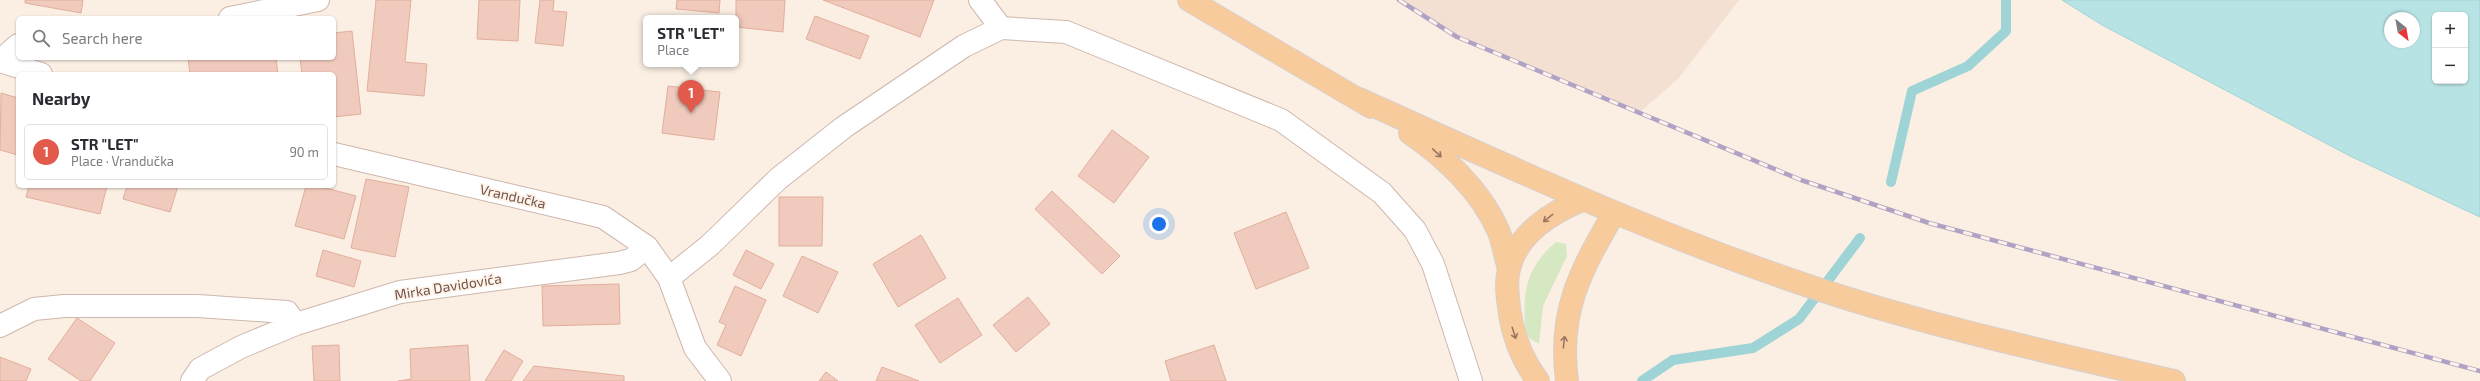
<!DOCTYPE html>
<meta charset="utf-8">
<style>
body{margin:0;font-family:"Exo 2",sans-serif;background:#f2f2f3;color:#2b2b33}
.controls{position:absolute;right:12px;top:12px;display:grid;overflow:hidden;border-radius:6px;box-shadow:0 1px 3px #0004}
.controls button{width:36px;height:36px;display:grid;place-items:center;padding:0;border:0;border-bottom:1px solid #e1e1e2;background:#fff;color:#2b2b33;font:20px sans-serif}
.compass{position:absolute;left:2384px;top:12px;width:36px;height:36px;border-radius:50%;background:#fff;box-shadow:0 1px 3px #0004;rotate:149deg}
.you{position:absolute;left:1159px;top:224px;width:14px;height:14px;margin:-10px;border:3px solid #fff;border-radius:50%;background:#1a73e8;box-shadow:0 0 0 6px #1a73e833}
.badge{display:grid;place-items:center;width:26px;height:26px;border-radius:50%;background:#e25a4b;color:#fff;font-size:13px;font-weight:700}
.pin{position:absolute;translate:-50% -33px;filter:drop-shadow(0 1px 2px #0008)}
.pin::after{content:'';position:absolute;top:21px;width:14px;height:12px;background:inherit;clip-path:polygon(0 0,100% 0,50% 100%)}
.popup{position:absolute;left:643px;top:15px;width:96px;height:52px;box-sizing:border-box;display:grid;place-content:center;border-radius:6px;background:#fff;filter:drop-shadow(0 1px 3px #0005);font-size:13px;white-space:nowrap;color:#7c7c81}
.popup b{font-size:15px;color:#2b2b33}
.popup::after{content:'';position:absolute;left:50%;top:100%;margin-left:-8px;border:8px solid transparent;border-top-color:#fff}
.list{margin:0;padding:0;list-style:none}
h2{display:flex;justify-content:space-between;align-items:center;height:52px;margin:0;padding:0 16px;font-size:17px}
h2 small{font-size:13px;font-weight:400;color:#7c7c81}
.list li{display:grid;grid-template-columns:26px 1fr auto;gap:12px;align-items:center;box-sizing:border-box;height:56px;margin:0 8px 8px;padding:0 8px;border:1px solid #e1e1e2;border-radius:6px}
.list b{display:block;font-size:15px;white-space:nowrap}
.list p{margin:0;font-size:13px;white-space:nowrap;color:#7c7c81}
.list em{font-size:13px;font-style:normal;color:#7c7c81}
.icon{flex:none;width:22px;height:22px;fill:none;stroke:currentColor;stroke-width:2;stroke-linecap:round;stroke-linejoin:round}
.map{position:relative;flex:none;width:2480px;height:381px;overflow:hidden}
.search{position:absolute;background:#fff;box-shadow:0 1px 3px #0004;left:16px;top:16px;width:320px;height:44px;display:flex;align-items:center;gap:10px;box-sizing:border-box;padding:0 14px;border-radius:6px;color:#7c7c81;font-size:15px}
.panel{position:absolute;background:#fff;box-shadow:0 1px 3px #0004;left:16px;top:72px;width:320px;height:116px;border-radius:6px}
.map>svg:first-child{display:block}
</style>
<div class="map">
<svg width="2480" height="381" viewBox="0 0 2480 381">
<rect width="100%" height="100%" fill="#fbefe3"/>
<path fill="#f3e0d2" d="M1399,0H1739L1678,79L1639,113L1457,37Z"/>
<path fill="#d6e8c2" d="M1556,242L1566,244L1567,256L1543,306L1539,344L1526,336C1522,296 1524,269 1556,242Z"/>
<path fill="#b8e3e4" stroke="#9fd4d6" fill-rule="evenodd" d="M2062,0H2480V217L2350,156L2102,25ZM2435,15H2465V81H2435ZM2390,18H2414V42H2390Z"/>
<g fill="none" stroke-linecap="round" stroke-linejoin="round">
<path stroke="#9fd4d6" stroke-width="10" d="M1891,182L1912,91L1968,66L2006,31V0
M1642,381L1673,360L1753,348L1799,319L1860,238"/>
</g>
<path fill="#f0cabc" stroke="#e2ae9c" d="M25,0H83L81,13L25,3Z
M376,0H411L405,62L427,64L424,96L367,91Z
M479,0H520L518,41L477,39Z
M540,0H554L553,11L567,12L563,46L535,43Z
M677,0H720L719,13L676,9Z
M736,0H785L783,32L736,27Z
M823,0H934L920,37Z
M815,16L869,36L860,59L806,39Z
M352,31L361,114L334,117V74H302L300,58H334V33Z
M188,58H276L278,74H190Z
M668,86L720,92L714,140L662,133Z
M1,93L18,98V155L0,150Z
M1112,130L1149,157L1114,203L1078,176Z
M366,179L409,187L395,257L351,248Z
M29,186H107L100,214L26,197Z
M127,186H178L170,212L123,199Z
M306,186H318L356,196L344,239L295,226Z
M1052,191L1120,256L1102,274L1035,209Z
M779,197H823L822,246H779Z
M1286,212L1309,268L1256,289L1234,233Z
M921,235L946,278L898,307L873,264Z
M323,250L361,261L354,287L316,276Z
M746,250L774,264L761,289L733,275Z
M802,256L838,272L818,313L783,296Z
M619,284L620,324L543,326L542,286Z
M735,286L766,300L741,356L717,345L726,325L719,322Z
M1028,297L1050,324L1016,352L993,325Z
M958,298L982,335L940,363L915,325Z
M77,318L115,343L90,381H81L48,359Z
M339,345L340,381H314L312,346Z
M468,345L470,381H398L411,379L410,349Z
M1214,345L1226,381H1171L1165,361Z
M504,350L523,361L511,381H485Z
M0,357L31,369L26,381H0Z
M534,366L624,376V381H523Z
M882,367L919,381H876Z
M826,372L838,381H819Z"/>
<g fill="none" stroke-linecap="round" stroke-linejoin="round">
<defs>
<path id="street" d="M980,0L1001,28
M230,18L318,0
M0,61L41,74
M0,61L18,45
M334,154L603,217L647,247L669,278L695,348L720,381
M669,278L710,245L778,179L844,127L964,46L1001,28L1066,32L1281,120L1382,193L1415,230L1433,264L1471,381
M0,326L34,309L64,306H198L287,312L296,324
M192,381L200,369L241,347L296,324L400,292L619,263L631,260L647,247"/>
<path id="primary" d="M1189,0L1371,107
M1359,99C1524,174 1688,250 1862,303C1965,334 2070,357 2174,381
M1410,133C1444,156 1481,191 1498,230C1503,241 1505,256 1509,268
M1538,381C1523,361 1514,339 1510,314C1508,300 1505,283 1509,269C1517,234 1552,212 1582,200
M1567,381C1558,311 1580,272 1614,213"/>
</defs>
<use href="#street" stroke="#ceb7ad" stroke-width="24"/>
<use href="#primary" stroke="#d8cfcc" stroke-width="24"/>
<use href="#street" stroke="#fff" stroke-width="22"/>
<use href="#primary" stroke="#f8cb9d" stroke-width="22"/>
<defs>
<path id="rail" d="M1399,0L1457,37L1801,180L1929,223L2480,371"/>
</defs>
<use href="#rail" stroke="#b0a2c4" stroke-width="4.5"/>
<use href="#rail" stroke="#fef3e9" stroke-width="3" stroke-dasharray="9" stroke-linecap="butt"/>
</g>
<defs><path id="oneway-shaft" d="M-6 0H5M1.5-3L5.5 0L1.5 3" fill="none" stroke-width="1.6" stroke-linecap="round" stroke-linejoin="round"/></defs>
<g stroke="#9b7763">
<use href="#oneway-shaft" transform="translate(1437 153) rotate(43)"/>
<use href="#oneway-shaft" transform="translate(1548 218) rotate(142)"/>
<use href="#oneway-shaft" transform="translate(1514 333) rotate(72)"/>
<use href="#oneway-shaft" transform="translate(1564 342) rotate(-84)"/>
</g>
<g text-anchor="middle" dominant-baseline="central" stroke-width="3.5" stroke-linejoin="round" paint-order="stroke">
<g font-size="14" fill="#73534a" stroke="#fef3e9">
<text transform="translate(513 196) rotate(13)">Vrandučka</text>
<text transform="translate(448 286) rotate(-9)">Mirka Davidovića</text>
</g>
</g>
</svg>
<div class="controls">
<button>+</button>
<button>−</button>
</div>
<svg class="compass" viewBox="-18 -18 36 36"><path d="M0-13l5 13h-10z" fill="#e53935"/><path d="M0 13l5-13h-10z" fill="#7c7c81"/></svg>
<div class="you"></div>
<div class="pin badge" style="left:691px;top:113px">1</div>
<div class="popup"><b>STR &quot;LET&quot;</b>Place</div>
<div class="search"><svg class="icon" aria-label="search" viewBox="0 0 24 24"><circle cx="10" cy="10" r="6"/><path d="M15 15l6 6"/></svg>Search here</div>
<section class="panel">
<h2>Nearby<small></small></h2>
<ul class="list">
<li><span class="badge">1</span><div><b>STR &quot;LET&quot;</b><p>Place · Vrandučka</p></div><em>90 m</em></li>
</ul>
</section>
</div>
